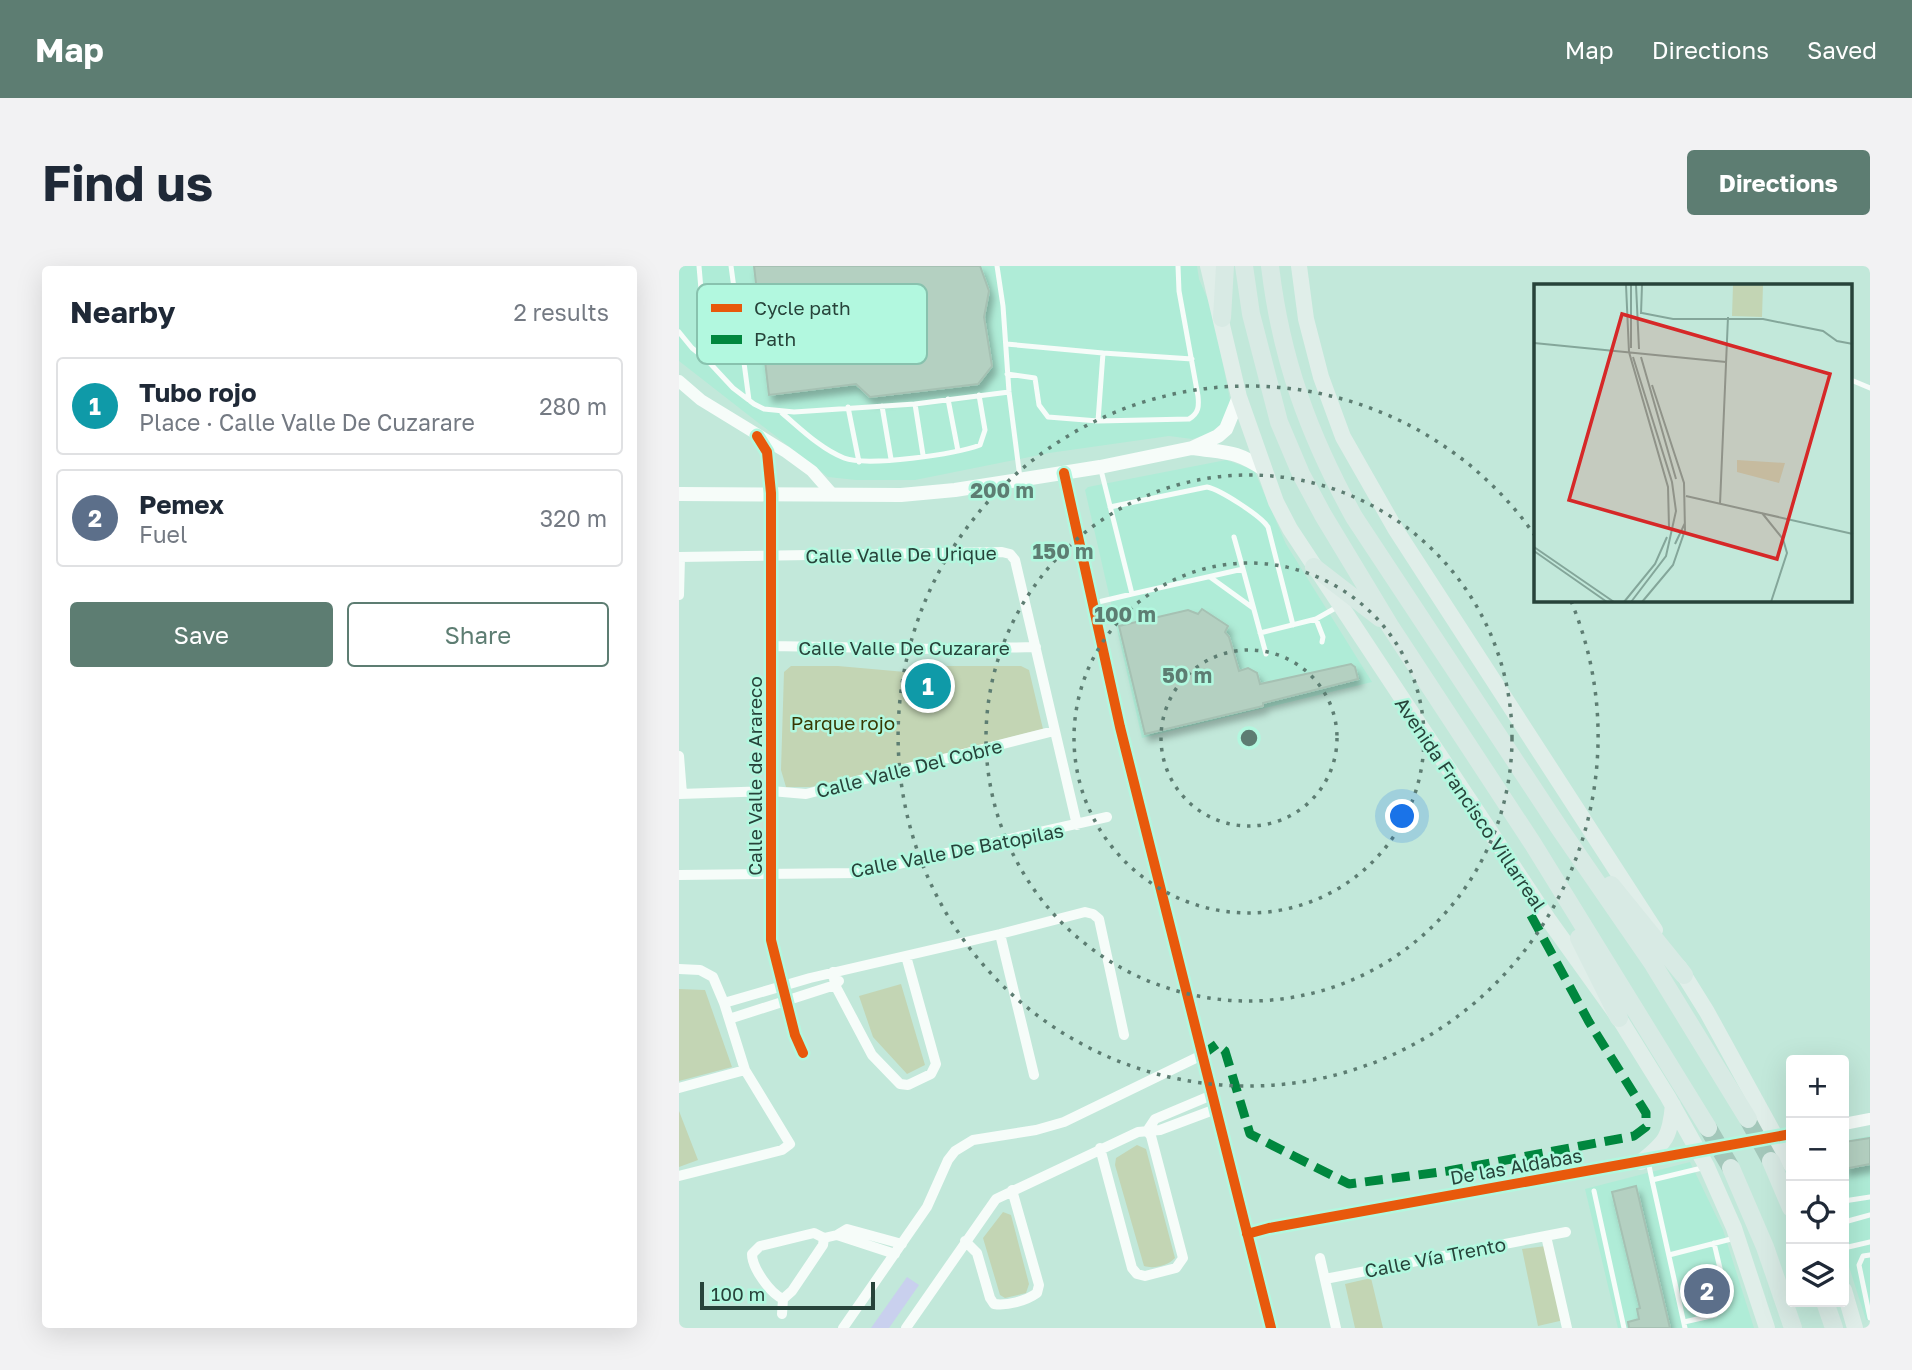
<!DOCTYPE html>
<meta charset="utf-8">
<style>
body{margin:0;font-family:"Golos Text",sans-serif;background:#f2f2f3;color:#1f2937}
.controls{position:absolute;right:21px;bottom:21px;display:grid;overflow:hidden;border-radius:7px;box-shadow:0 7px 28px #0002}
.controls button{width:63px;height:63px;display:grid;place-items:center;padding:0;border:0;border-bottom:2px solid #e0e1e3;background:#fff;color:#1f2937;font:35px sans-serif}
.scale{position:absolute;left:21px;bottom:18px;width:175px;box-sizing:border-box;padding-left:7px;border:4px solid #27433a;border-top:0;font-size:19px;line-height:24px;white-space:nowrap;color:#27433a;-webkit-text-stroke:5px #b2f8df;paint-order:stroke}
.you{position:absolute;left:724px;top:551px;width:24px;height:24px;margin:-18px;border:5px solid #fff;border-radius:50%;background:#1a73e8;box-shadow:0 0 0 10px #1a73e833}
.badge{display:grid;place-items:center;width:46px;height:46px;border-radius:50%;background:#5d7d72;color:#fff;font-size:23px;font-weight:700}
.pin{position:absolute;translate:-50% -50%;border:4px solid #fff;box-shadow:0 2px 7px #0006}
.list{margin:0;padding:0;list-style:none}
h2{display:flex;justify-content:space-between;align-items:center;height:91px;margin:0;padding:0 28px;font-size:30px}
h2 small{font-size:23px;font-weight:400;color:#747a83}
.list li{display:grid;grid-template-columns:46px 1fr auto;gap:21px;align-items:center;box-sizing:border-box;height:98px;margin:0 14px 14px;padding:0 14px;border:2px solid #e0e1e3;border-radius:7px}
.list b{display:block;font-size:26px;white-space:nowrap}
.list p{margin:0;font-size:23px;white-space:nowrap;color:#747a83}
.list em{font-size:23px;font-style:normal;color:#747a83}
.actions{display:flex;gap:14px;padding:21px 28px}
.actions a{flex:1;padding:16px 0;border:2px solid #5d7d72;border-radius:7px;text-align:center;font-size:24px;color:#5d7d72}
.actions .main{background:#5d7d72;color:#fff}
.icon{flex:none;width:38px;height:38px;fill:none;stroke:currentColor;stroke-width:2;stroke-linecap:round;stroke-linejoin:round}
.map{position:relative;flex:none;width:1191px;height:1062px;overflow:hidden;border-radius:7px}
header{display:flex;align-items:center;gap:42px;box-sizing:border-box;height:98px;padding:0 35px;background:#5d7d72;color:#fff}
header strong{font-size:33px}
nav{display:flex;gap:38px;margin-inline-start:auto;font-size:24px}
.intro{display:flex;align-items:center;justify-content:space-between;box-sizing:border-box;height:168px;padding:0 42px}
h1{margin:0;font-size:49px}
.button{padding:18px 32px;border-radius:7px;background:#5d7d72;color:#fff;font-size:24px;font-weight:700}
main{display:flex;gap:42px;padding:0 42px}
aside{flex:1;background:#fff;border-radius:7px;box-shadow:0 7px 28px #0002}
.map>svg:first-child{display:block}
</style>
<header>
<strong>Map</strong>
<nav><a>Map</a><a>Directions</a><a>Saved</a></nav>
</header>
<div class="intro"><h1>Find us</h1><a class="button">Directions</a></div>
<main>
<aside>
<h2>Nearby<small>2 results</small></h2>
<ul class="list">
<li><span class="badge" style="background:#0f9aa8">1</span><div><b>Tubo rojo</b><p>Place · Calle Valle De Cuzarare</p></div><em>280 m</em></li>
<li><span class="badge" style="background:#5c6f8a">2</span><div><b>Pemex</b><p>Fuel</p></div><em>320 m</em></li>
</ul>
<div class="actions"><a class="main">Save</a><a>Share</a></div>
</aside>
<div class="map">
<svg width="1191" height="1062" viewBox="0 0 1191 1062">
<defs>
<filter id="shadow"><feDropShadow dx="4" dy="7" stdDeviation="3.5" flood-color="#0004"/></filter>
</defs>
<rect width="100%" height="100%" fill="#c2e8da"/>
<path fill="#afecd7" d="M0,0H518L520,13L533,43L551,134L548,147L541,159L530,168L513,173L490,170L370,187L236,214H177L149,211L0,95Z
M547,194L575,204L607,278L693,416L463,472L406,224L409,221Z
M1191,870V1053L1187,1054L1165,985V875Z
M1011,896L1044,964L1075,1062H939L906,923Z"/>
<path fill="#c3d5b4" d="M112,400H159L249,408L266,400H342L350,404L364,463L132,521H107L102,504L105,406Z
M222,718L246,799L228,808L194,771L180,730Z
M0,723L26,724L53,801L0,815Z
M0,845L19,894L0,901Z
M458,879L467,883L496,992C489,1000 474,1003 465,1000L436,899L437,892Z
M324,946L332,949L350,1018L347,1027L326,1032L321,1029L304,972Z
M867,980L885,1054L859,1060L843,983Z
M692,1012L704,1062H676L666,1018Z"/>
<path fill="#c9d0ee" d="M228,1011L240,1019L210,1062H192Z"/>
<path fill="#b4d0c1" stroke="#a6c1b3" stroke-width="2" filter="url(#shadow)" d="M75,0H301L310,25L305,51L313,100L299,118L191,131L177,118L90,129Z
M523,343L549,360L546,366L550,371L560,405L569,402L578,407L581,418L672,398L676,401L679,413L584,437V440L466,468L440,360L509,344L519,348Z
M249,408L261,424L250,430L237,416Z
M1191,872V898L1165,903V876Z
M957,920L991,1062H950L949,1056L960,1053L958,1043L961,1042L933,926Z"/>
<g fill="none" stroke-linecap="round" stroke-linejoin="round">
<path stroke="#a3c7ba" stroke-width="18" stroke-dasharray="18 9" stroke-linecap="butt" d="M1069,853L1092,895
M1029,862L1052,902"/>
<path stroke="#f6fcf9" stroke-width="5" d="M20,0L28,94L54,122L75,138L85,143L115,146L236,138L330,126
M52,0L70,134
M318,0L324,40L330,126L341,212
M0,66L13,82L28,94
M327,78L424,87
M328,108L356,112L360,139L369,151L419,155L510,153C520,147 520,140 519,130L500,25L499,0
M1172,114L1191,122
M269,133L279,185
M236,138L244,189
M203,140L212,193
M169,141L180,196
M103,147C122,163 142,183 165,192C189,201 277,188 301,179L306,164L300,129
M419,155L424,87L513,93
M422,204L453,328L564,303L555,271
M431,241L528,221C542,224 582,250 589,261L614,359
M564,303L587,388
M531,311L574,342
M415,337L453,328
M637,353L644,371L643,376
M581,367L637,353L660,340
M969,895L973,914
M915,925L945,1062
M1165,935L1191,931
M1169,955L1191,949
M1165,982L1191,976
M990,989L1056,972
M1191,989L1184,990L1180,999L1191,1052
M1005,1056L1036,1049L1049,1036L1035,977
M1006,1062L973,914L1027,901"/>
<path stroke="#f6fcf9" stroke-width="10" d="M92,227V674L116,769L124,787
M0,291L323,286L331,288L336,294L398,559
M0,329L1,291
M92,380L259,383L357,381
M0,490L3,528
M0,528L92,525L127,528L375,465
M0,609L179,607L428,551
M321,668L355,809
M0,703L21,704L34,711L45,737L66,804L111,878L103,884L0,910
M154,706L156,719L193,789L221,818L229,819L252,808L257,798L227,690
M45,737L131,712L321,668L406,646L414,648L420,653L445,769
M50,753L156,719L160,715
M0,822L66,804
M468,865L476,853L533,829
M421,882L453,1002L458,1008L466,1010L497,1002L504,992L472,870L468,865
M158,969L216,988
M867,970L888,1062
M145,972L158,969L168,963L223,978
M286,975L298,987L311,1032L315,1038C328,1040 347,1035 358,1027L360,1019L333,924
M73,988L81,980L135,967L145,972
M73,988C73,1002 91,1027 104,1033
M641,992L657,1062
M646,1013L887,966
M103,1048L104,1033L113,1025L144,979L145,972
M164,1062L248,941L269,894L276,885L294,874L357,864L385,856L523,789
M227,1062L317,933L459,866L481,864L537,843"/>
<path stroke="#f6fcf9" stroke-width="12" d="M0,115L22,134L107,186L133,205L154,229
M80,173L88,186L92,227
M385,207L441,461L592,1062
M1165,858L1191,853
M568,968L590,962L1112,868"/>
<path stroke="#f6fcf9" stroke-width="14" d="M514,182C548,187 556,184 586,204
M0,228L222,229L276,224L421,201L513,182L539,170L547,163L560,131"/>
<path stroke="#e0eee9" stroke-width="16" d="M529,0L560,131L597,236L611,263L869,653L940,752L989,831L1028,901L1055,962L1088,1062
M620,0L627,53L642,111L664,171L717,264L976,664
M1000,701L1028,746L1112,899
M962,896C987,876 991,871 994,839
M1165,1024L1176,1062"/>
<path stroke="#d8eae4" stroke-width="18" d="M565,0L572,48L600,156L622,208L644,249L711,360L854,578L1029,862
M591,0C602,94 630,169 675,251L881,563L974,698L1069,853
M543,52L546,0
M635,301L701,352
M932,619L1005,709
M900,672L940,752
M1092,895L1112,942
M1052,902L1086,981L1114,1062
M1146,1036L1155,1062"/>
<path stroke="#00873e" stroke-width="9" stroke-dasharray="18 9" stroke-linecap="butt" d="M523,789L538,778L546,785L571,868L670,918L769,905L955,870L967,861V847L910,756L849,644"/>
<defs>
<path id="cycleway" d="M78,170L88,186L92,227V674L116,769L124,787
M385,207L441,461L592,1062
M568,968L590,962L1112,868"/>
</defs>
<use href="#cycleway" stroke="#b2f8df" stroke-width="15"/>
<use href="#cycleway" stroke="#e8590c" stroke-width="10"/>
</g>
<g fill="none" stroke="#5d7d72" stroke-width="3.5" stroke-dasharray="3.5 7">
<circle cx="570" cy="472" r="88"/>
<circle cx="570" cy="472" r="175"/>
<circle cx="570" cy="472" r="263"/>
<path d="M892 335A350 350 0 1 1 857 271"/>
</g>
<g text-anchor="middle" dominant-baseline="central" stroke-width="5" stroke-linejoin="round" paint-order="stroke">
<g font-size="19" fill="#27433a" stroke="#b2f8df">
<text transform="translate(222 288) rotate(-1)">Calle Valle De Urique</text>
<text x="225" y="381">Calle Valle De Cuzarare</text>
<text transform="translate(230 502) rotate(-14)">Calle Valle Del Cobre</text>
<text transform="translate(75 510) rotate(-90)">Calle Valle de Arareco</text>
<text transform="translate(792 538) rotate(56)">Avenida Francisco Villarreal</text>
<text transform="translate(278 584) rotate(-11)">Calle Valle De Batopilas</text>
<text transform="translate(837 900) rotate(-10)">De las Aldabas</text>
<text transform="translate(756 991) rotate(-11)">Calle Vía Trento</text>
</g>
<g font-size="19" fill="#373802" stroke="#b2f8df">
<text x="164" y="456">Parque rojo</text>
</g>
</g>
<g transform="translate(855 18)">
<rect width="318" height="318" fill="#c2e8da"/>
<path d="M199,1H229L228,33L198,32ZM203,176L251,179L245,199L203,188Z" fill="#c3d5b4"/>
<path fill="none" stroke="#84a69a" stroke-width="2" d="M92,1L95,68L134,203L135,243M97,1V64M102,1L105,65M108,29L139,35H229L289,47L303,57L319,60M107,30L108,1M0,59L192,78M107,73L142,195M152,212L319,250M186,220L194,33M228,229L249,255L253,269L237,318M141,260L151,239M0,263L80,318M0,267L73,318M90,318L121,280L133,253M97,318L132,272L142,227L138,198L99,73M108,318L139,281L151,246L150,199L118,101"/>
<path fill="#d62828" fill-opacity="0.15" stroke="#d62828" stroke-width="3.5" d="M88,30L296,90L243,275L35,216Z"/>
<rect width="318" height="318" fill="none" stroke="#27433a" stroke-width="3.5"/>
</g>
<rect x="18" y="18" width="230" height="80" rx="10" fill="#b2f8df" stroke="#88c2ae" stroke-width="2"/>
<rect x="32" y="38" width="31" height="8" fill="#e8590c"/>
<rect x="32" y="69" width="31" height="9" fill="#00873e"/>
<g font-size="19" fill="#27433a">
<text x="75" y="49">Cycle path</text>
<text x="75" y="80">Path</text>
</g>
<circle cx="570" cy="472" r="10" fill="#5d7d72" stroke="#b2f8df" stroke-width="3.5"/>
<g font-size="21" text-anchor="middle" font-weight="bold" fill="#5d7d72" stroke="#b2f8df" stroke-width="5" stroke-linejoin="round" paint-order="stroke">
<text x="323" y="232">200 m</text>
<text x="384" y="293">150 m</text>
<text x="446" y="356">100 m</text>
<text x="508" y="417">50 m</text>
</g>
</svg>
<div class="controls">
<button>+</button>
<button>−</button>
<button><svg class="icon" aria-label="locate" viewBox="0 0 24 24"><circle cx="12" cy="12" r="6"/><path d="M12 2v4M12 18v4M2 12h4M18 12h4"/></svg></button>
<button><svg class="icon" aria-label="layers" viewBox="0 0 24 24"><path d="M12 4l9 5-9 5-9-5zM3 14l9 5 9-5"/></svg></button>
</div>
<div class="scale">100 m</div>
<div class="you"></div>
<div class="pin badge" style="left:249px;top:420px;background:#0f9aa8">1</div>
<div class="pin badge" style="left:1028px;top:1025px;background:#5c6f8a">2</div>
</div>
</main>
